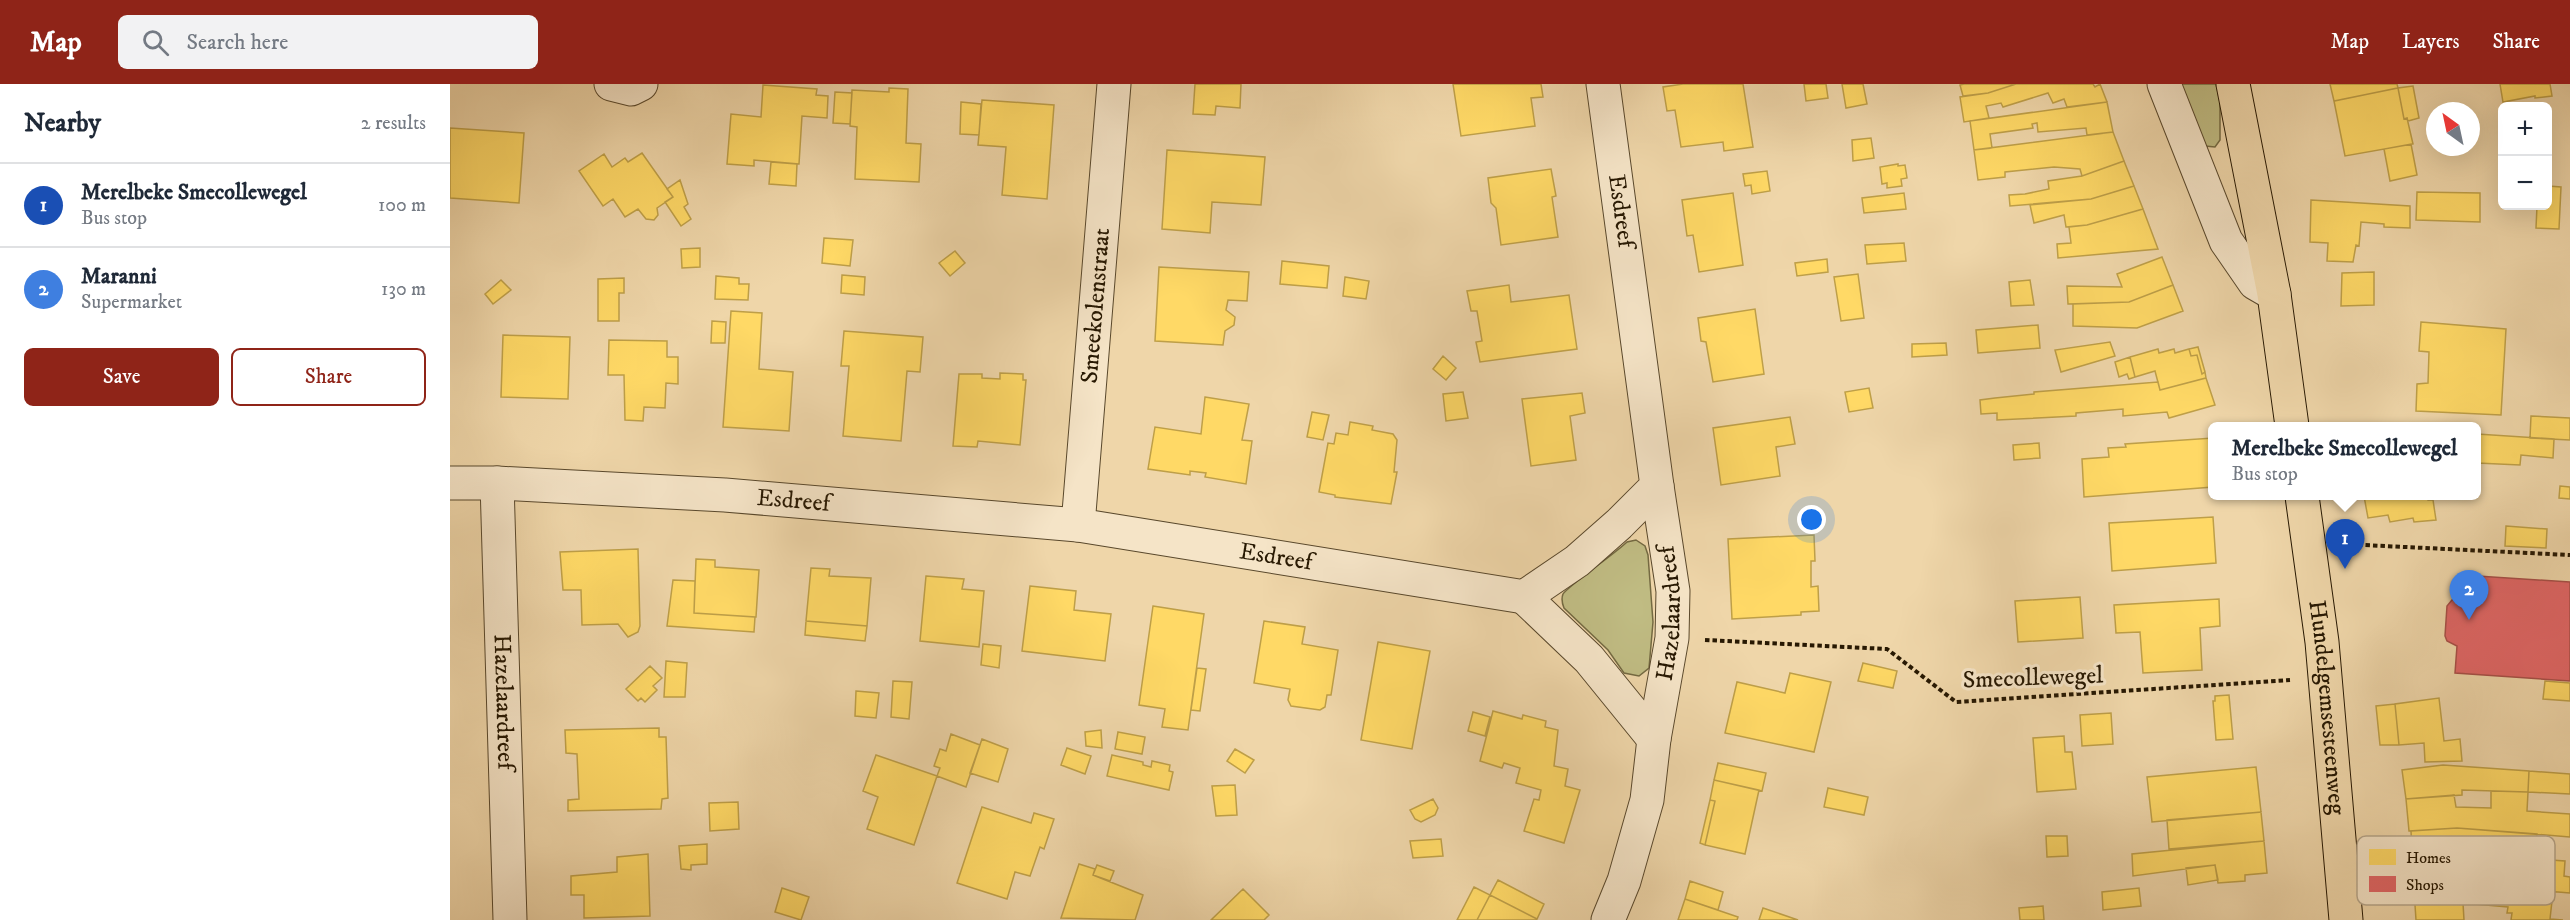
<!DOCTYPE html>
<meta charset="utf-8">
<style>
body{margin:0;font-family:"IM FELL DW Pica",serif;background:#f2f2f3;color:#1f2937}
.controls{position:absolute;right:18px;top:18px;display:grid;overflow:hidden;border-radius:9px;box-shadow:0 6px 24px #0002}
.controls button{width:54px;height:54px;display:grid;place-items:center;padding:0;border:0;border-bottom:2px solid #e0e1e3;background:#fff;color:#1f2937;font:30px sans-serif}
.compass{position:absolute;left:1976px;top:18px;width:54px;height:54px;border-radius:50%;background:#fff;box-shadow:0 6px 24px #0002;rotate:327deg}
.you{position:absolute;left:1362px;top:436px;width:21px;height:21px;margin:-15px;border:4px solid #fff;border-radius:50%;background:#1a73e8;box-shadow:0 0 0 9px #1a73e833}
.badge{display:grid;place-items:center;width:39px;height:39px;border-radius:50%;background:#8f2418;color:#fff;font-size:20px;font-weight:700}
.pin{position:absolute;translate:-50% -50px;filter:drop-shadow(0 2px 3px #0008)}
.pin::after{content:'';position:absolute;top:32px;width:21px;height:18px;background:inherit;clip-path:polygon(0 0,100% 0,50% 100%)}
.popup{position:absolute;left:1758px;top:338px;width:273px;height:78px;box-sizing:border-box;display:grid;place-content:center;border-radius:9px;background:#fff;filter:drop-shadow(0 2px 4px #0005);font-size:20px;white-space:nowrap;color:#747a83}
.popup b{font-size:22px;color:#1f2937}
.popup::after{content:'';position:absolute;left:50%;top:100%;margin-left:-12px;border:12px solid transparent;border-top-color:#fff}
.list{margin:0;padding:0;list-style:none}
h2{display:flex;justify-content:space-between;align-items:center;height:78px;margin:0;padding:0 24px;font-size:26px}
h2 small{font-size:20px;font-weight:400;color:#747a83}
.list li{display:grid;grid-template-columns:39px 1fr auto;gap:18px;align-items:center;box-sizing:border-box;height:84px;padding:0 24px;border-top:2px solid #e0e1e3}
.list b{display:block;font-size:22px;white-space:nowrap}
.list p{margin:0;font-size:20px;white-space:nowrap;color:#747a83}
.list em{font-size:20px;font-style:normal;color:#747a83}
.actions{display:flex;gap:12px;padding:18px 24px}
.actions a{flex:1;padding:14px 0;border:2px solid #8f2418;border-radius:9px;text-align:center;font-size:21px;color:#8f2418}
.actions .main{background:#8f2418;color:#fff}
.icon{flex:none;width:33px;height:33px;fill:none;stroke:currentColor;stroke-width:2;stroke-linecap:round;stroke-linejoin:round}
.map{position:relative;flex:none;width:2120px;height:836px;overflow:hidden}
header{display:flex;align-items:center;gap:36px;box-sizing:border-box;height:84px;padding:0 30px;background:#8f2418;color:#fff}
header strong{font-size:28px}
nav{display:flex;gap:33px;margin-inline-start:auto;font-size:21px}
.search{width:420px;height:54px;background:#f2f2f3;display:flex;align-items:center;gap:15px;box-sizing:border-box;padding:0 21px;border-radius:9px;color:#747a83;font-size:22px}
main{display:flex}
aside{flex:1;background:#fff}
.map>svg:first-child{display:block}
</style>
<header>
<strong>Map</strong>
<div class="search"><svg class="icon" aria-label="search" viewBox="0 0 24 24"><circle cx="10" cy="10" r="6"/><path d="M15 15l6 6"/></svg>Search here</div>
<nav><a>Map</a><a>Layers</a><a>Share</a></nav>
</header>
<main>
<aside>
<h2>Nearby<small>2 results</small></h2>
<ul class="list">
<li><span class="badge" style="background:#1a4fb4">1</span><div><b>Merelbeke Smecollewegel</b><p>Bus stop</p></div><em>100 m</em></li>
<li><span class="badge" style="background:#3f7fe0">2</span><div><b>Maranni</b><p>Supermarket</p></div><em>130 m</em></li>
</ul>
<div class="actions"><a class="main">Save</a><a>Share</a></div>
</aside>
<div class="map">
<svg width="2120" height="836" viewBox="0 0 2120 836">
<rect width="100%" height="100%" fill="#efd6a9"/>
<filter id="stains"><feTurbulence type="fractalNoise" baseFrequency=".00333" numOctaves="4"/><feColorMatrix values="0 0 0 0 .2 0 0 0 0 .09 0 0 0 0 .02 0 0 0 .5 -.17"/></filter>
<radialGradient id="worn" r=".72"><stop offset=".6" stop-color="#630" stop-opacity="0"/><stop offset="1" stop-color="#630" stop-opacity=".3"/></radialGradient>
<path fill="#c0bc83" stroke="#746a42" stroke-width="1.5" d="M1730,0H1766L1770,18V56L1765,63L1755,62Z
M1186,456L1195,462L1198,471L1203,538L1199,584L1189,592L1174,589L1158,566L1114,524C1112,519 1111,515 1113,510C1117,503 1167,468 1177,458Z"/>
<path fill="#ffd966" stroke="#be9f48" stroke-width="1.5" d="M745,0H791L790,24L766,22L765,31L743,30Z
M1003,0H1091L1093,13L1081,14L1085,42L1011,52Z
M1233,0H1293L1303,63L1274,67L1273,58L1231,63L1225,26L1217,27L1213,3Z
M1354,0H1376L1378,14L1356,17Z
M1392,0H1413L1417,20L1396,24Z
M1514,0H1566L1538,9L1513,12L1510,1Z
M1566,0H1643L1645,3L1650,0L1657,18L1617,23L1614,15L1603,19L1598,9L1553,23L1551,19L1536,22L1539,34L1514,38L1510,13L1538,9Z
M1880,0H1947L1948,4L1884,17Z
M2050,0H2100L2102,12L2085,14V12L2053,18Z
M313,1L367,5L366,11L378,12L377,34L352,32L349,80L304,76V82L277,80L281,30L311,33Z
M1963,2L1969,34L1958,37L1957,34L1954,35L1948,4Z
M439,4L458,5L456,59L471,60L469,98L405,95L407,43L400,42L402,6L439,8Z
M1948,4L1954,35L1957,34L1963,60L1895,72L1884,17Z
M385,8L402,9L400,40L383,39Z
M532,16L604,21L597,115L552,111L556,63L528,61Z
M511,18L531,20L529,51L510,50Z
M1657,18L1663,48L1637,51L1636,44L1588,48L1587,39L1582,40L1583,44L1540,50L1542,64L1524,66L1520,37Z
M0,44L74,49L69,119L0,114Z
M1663,48L1674,77L1632,92L1630,85L1604,83L1555,88V93L1528,96L1524,66Z
M1421,54L1424,74L1403,77L1402,56Z
M1961,60L1967,91L1940,97L1934,65Z
M717,66L815,73L811,121L762,118L760,149L712,145Z
M192,69L223,113L207,124L208,131L204,136L196,135L188,125L175,133L163,115L153,122L129,87L154,70L162,83L175,74L178,78Z
M1674,77L1684,102L1641,115L1560,122L1559,111L1575,110L1599,105L1598,97L1632,92Z
M321,78L347,80L346,102L319,100Z
M1448,80V82L1455,81L1457,94L1451,95L1452,102L1437,104V99L1432,100L1430,83Z
M1101,85L1106,112L1102,113L1108,153L1051,161L1046,124L1041,119L1038,94Z
M1317,87L1320,107L1302,110L1301,101L1295,102L1293,90Z
M230,96L238,120L234,123L241,135L231,142L215,118L223,113L217,105Z
M1684,102L1693,125L1637,141L1616,143L1614,131L1584,139L1580,121L1641,115Z
M2098,102L2111,103L2109,145L2086,144L2087,122H2098Z
M1967,108L2030,109V138L1966,136Z
M1283,109L1293,181L1249,188L1243,151L1237,152L1232,116Z
M1454,109L1456,125L1414,129L1412,114Z
M1861,116L1960,122V144L1934,143V140L1911,138L1909,162L1906,161L1903,178L1877,177L1878,159L1860,158Z
M1693,125L1708,165L1608,174L1607,160L1621,159L1619,143L1637,141Z
M374,154L403,156L400,182L372,179Z
M1454,159L1456,177L1417,180L1415,161Z
M250,164V183L232,184L231,165Z
M505,167L515,179L500,192L489,179Z
M1712,173L1723,201L1679,218L1618,220L1617,202L1672,203L1667,190Z
M1377,175L1378,188L1347,192L1345,179Z
M832,177L879,182L877,204L830,200Z
M709,183L799,188L797,217L778,216L776,226L785,233L784,241L775,247L773,261L705,257Z
M1924,188V221L1891,222L1892,189Z
M1408,190L1414,234L1391,237L1384,193Z
M392,191L415,193L414,211L391,209Z
M266,192L289,194V200H299L298,216L265,215Z
M895,193L919,197L916,215L893,212Z
M174,194V209H169V237H148V195Z
M51,196L61,206L43,220L35,210Z
M1580,196L1584,221L1561,222L1559,198Z
M1059,201L1061,218L1119,211L1127,265L1030,278L1026,258L1032,257L1027,227H1021L1017,207Z
M1723,201L1733,227L1687,244L1623,242V220L1679,218Z
M1305,225L1314,290L1263,298L1256,258L1251,257L1248,234Z
M281,227L312,229L309,285L343,288L339,347L273,343Z
M262,237L276,238L275,259H261Z
M1971,238L2056,245L2051,331L1966,327L1967,300L1978,299L1979,268L1969,267Z
M1588,241L1590,264L1528,269L1526,246Z
M394,247L473,253L470,288L457,287L451,357L393,352L399,282H391Z
M53,251L120,253L118,315L51,313Z
M159,256L217,257V273H228V300L216,299L215,324L194,323L193,337L175,336L174,291H158Z
M1660,258L1665,272L1611,288L1605,266Z
M1496,259L1497,271L1462,273V260Z
M1748,263L1755,288L1752,290L1747,271L1741,272L1739,265Z
M1708,265L1709,269L1724,265L1725,269L1739,265L1741,272L1747,271L1752,290L1755,288L1756,294L1710,306L1705,287L1685,293L1680,273Z
M993,272L1006,284L996,296L983,285Z
M1680,273L1685,293L1679,295L1677,290L1669,293L1665,278Z
M550,289L573,290V296H576L570,361L528,357L527,363L503,362L509,290H532V294L550,295Z
M1756,294L1765,321L1719,334L1717,328L1673,332V325L1626,329V332L1547,336V329L1531,330L1530,316L1545,314L1584,310V308L1708,298L1710,306Z
M1419,304L1423,324L1399,328L1395,308Z
M1013,308L1018,334L996,337L993,310Z
M1132,309L1135,329L1120,332L1126,376L1081,382L1072,315Z
M755,313L799,320L792,356L802,357L796,400L755,393L756,389L740,387V391L698,385L705,343L751,350Z
M862,328L879,331L873,356L857,353Z
M2081,332L2120,334V356L2080,354Z
M1340,333L1345,360L1326,363L1330,392L1271,401L1263,344Z
M900,338L923,342L922,346L943,350L947,356L944,388H947L941,420L885,413V411L869,408L878,359L884,360L886,349L898,351Z
M2027,350L2104,355L2103,374L2071,371L2070,381L2027,379Z
M1763,354V403L1634,413L1632,375L1659,373L1658,364L1676,363L1675,360Z
M1589,359L1590,374L1564,376L1563,361Z
M2110,402L2120,403V415L2109,414Z
M1914,412H1977L1978,416H1983L1986,436L1964,438L1963,434L1940,438L1938,431L1918,434Z
M1763,433L1766,479L1662,487L1659,439Z
M2056,442L2097,445L2096,464L2055,462Z
M1364,451L1365,477H1361V503L1368,502L1369,527L1351,528V531L1282,535L1278,455Z
M188,465L190,542L188,548L178,553L168,540L132,541L131,506H113L110,468Z
M246,475L265,476V483L309,486L306,533L244,529Z
M361,484L380,485L379,492L421,494L417,542L356,537Z
M476,492L514,495L512,505L534,507L529,563L470,557Z
M223,496L245,497L244,529L305,533L304,548L217,542Z
M580,502L626,507L624,526L661,530L655,577L572,567Z
M1630,513L1633,554L1568,558L1565,517Z
M1769,515L1770,542L1750,544L1752,586L1693,589L1690,548L1666,549L1664,521Z
M703,522L754,530L738,646L712,643L715,625L689,621Z
M356,537L417,542L415,557L355,551Z
M814,537L855,543L852,560L888,566L881,611H877L875,623L870,626L841,622L838,616L840,605L804,599Z
M928,558L980,567L962,665L911,656Z
M533,560L551,562L549,584L531,581Z
M216,577L237,579L235,613H214Z
M1413,579L1447,587L1443,604L1408,597Z
M200,582L212,594L203,602L207,606L195,618L191,614L188,617L176,605Z
M747,584L756,585L750,627L741,626Z
M1340,589L1381,598L1364,668L1275,649L1287,598L1335,609Z
M443,597L462,598L459,635L441,633Z
M2095,597L2120,599V617L2093,615Z
M406,607L429,609L426,634L405,632Z
M1779,611L1783,655L1766,656L1763,617H1765V612Z
M1989,614L1994,657L2010,655L2012,677L1975,678L1974,659L1949,661L1945,620Z
M1945,620L1949,661H1930L1926,622Z
M1043,627L1072,635L1073,631L1096,637L1095,643L1108,646L1104,682L1118,685L1115,702L1130,706L1114,759L1074,747L1084,715L1089,716L1091,706L1066,699L1070,684L1054,679L1052,684L1030,677Z
M1023,628L1040,633L1035,652L1018,647Z
M1661,629L1663,660L1632,662L1630,631Z
M209,644V653H216L218,714L212,715L211,725L118,727V716L129,715L127,670L116,669L115,646Z
M651,646L652,664L636,662L635,648Z
M668,648L695,653L692,670L665,665Z
M501,650L530,661L516,703L487,692L490,684L484,682L490,665L496,667Z
M1614,652L1615,668H1622L1626,705L1587,708L1583,654Z
M532,655L558,665L548,698L520,689Z
M617,664L641,672L635,690L611,681Z
M785,665L804,676L795,689L777,677Z
M426,671L487,692L464,761L417,745L428,713L413,707Z
M662,671L693,678V681L701,683L702,677L720,681L719,687L723,688L719,706L657,692Z
M1268,679L1316,689L1312,707L1264,696Z
M1993,681L2079,687L2078,708L2012,706V711L1956,715L1952,686Z
M1806,683L1811,728L1702,738L1697,693Z
M2079,687L2120,690V710L2078,708Z
M1264,696L1309,706L1295,770L1255,761L1265,717L1260,716Z
M785,701L787,731L766,732L762,702Z
M1378,704L1418,713L1414,731L1374,723Z
M2041,707L2078,708L2077,727L2120,730V753L2007,744L1959,747L1956,715L2004,711L2006,723L2041,724Z
M983,715L988,724L985,731L971,738L965,735L960,726Z
M1260,716L1265,717L1255,761L1250,759Z
M288,718L289,745L260,747L259,719Z
M532,723L581,739L584,729L604,735L594,765L590,763L580,792L565,788L557,815L507,799Z
M1811,728L1814,757L1719,765L1717,736Z
M2007,744L2087,750L2085,775L2115,777L2114,792L2120,793V809L2058,804L2060,775L2028,773L2011,787L2012,803L1964,806L1969,804L1968,789H1963L1961,747Z
M1596,752H1617L1618,772L1597,773Z
M991,755L993,772L963,774L960,757Z
M1814,757L1817,789L1795,791V797L1768,799L1765,781L1683,792L1682,770Z
M257,760V780L241,781V786L231,785L229,762Z
M198,770L200,832L134,834V811H121V792L167,788V773Z
M629,780L645,785L643,791L693,811L685,836L611,834Z
M647,781L664,787L660,797L643,791Z
M1765,781L1768,796L1738,801L1736,784Z
M1048,796L1094,820L1087,835L1040,811Z
M1240,797L1273,808L1268,826L1235,815Z
M1024,803L1040,811L1027,836H1007Z
M2012,803L2103,808L2100,835L2113,836H2061L2062,829H2057L2058,823L2013,819L2014,836H1966L1964,806Z
M332,804L359,813L351,836L325,828Z
M1689,804L1691,822L1653,826L1652,808Z
M793,805L819,831L814,836H761Z
M1040,811L1087,835L1086,836H1027Z
M1235,815L1288,833L1287,836H1228Z
M1593,822L1594,836H1570L1569,824Z
M1313,824L1348,836H1309Z"/>
<path fill="#e06666" stroke="#a84f48" stroke-width="1.5" d="M2012,491L2120,498V597L2005,589L2007,562L1997,557L1995,552L1997,522L2002,516L2010,515Z"/>
<g fill="none" stroke-linecap="round" stroke-linejoin="round">
<defs>
<g id="minor">
<path d="M161,0L181,5L191,0"/>
<path d="M1714,0L1776,157L1805,199L1824,210"/>
<path id="s1" d="M0,399H47L275,411L628,441L1074,513L1127,477L1169,440L1207,402L1153,0"/>
<path id="s2" d="M47,399L60,836"/>
<path id="s3" d="M628,441L664,0"/>
<path d="M1074,513L1139,575L1204,655"/>
<path id="s4" d="M1158,836L1174,797L1197,716L1204,655L1222,554L1223,507L1207,402"/>
</g>
<g id="major">
<path d="M1783,0L1824,210L1842,342"/>
<path id="s5" d="M1852,412L1872,558L1896,836"/>
</g>
</defs>
<use href="#minor" stroke="#59482c" stroke-width="35"/>
<use href="#major" stroke="#271802" stroke-width="35"/>
<path stroke="#271802" stroke-width="4" stroke-dasharray="4.5 3" stroke-linecap="butt" d="M1893,460L2120,471
M1255,556L1437,565L1506,618L1840,596"/>
<use href="#minor" stroke="#f5e4c7" stroke-width="33"/>
<use href="#major" stroke="#efd6a9" stroke-width="33"/>
</g>
<g text-anchor="middle" dominant-baseline="central" stroke-width="6" stroke-linejoin="round" paint-order="stroke">
<g font-size="24" fill="#271802" stroke="#f5e4c7">
<text transform="translate(1171 127) rotate(82)">Esdreef</text>
<text stroke="none"><textPath href="#s3" startOffset="220">Smeekolenstraat</textPath></text>
<text stroke="none"><textPath href="#s1" startOffset="344">Esdreef</textPath></text>
<text stroke="none"><textPath href="#s1" startOffset="830">Esdreef</textPath></text>
<text stroke="none"><textPath href="#s4" startOffset="315">Hazelaardreef</textPath></text>
<text transform="translate(1583 594) rotate(-2)">Smecollewegel</text>
<text stroke="none"><textPath href="#s2" startOffset="219">Hazelaardreef</textPath></text>
<text stroke="none"><textPath href="#s5" startOffset="213">Hundelgemsesteenweg</textPath></text>
</g>
</g>
<rect x="1907" y="752" width="198" height="69" rx="9" fill="#f5e4c7" stroke="#b7a78c" stroke-width="1.5"/>
<rect x="1919" y="765" width="27" height="16" fill="#ffd966"/>
<rect x="1919" y="792" width="27" height="16" fill="#e06666"/>
<g font-size="16" fill="#271802">
<text x="1956" y="779">Homes</text>
<text x="1956" y="806">Shops</text>
</g>
<rect width="100%" height="100%" filter="url(#stains)"/>
<rect width="100%" height="100%" fill="url(#worn)"/>
</svg>
<div class="controls">
<button>+</button>
<button>−</button>
</div>
<svg class="compass" viewBox="-18 -18 36 36"><path d="M0-13l5 13h-10z" fill="#e53935"/><path d="M0 13l5-13h-10z" fill="#747a83"/></svg>
<div class="you"></div>
<div class="pin badge" style="left:1895px;top:485px;background:#1a4fb4">1</div>
<div class="popup"><b>Merelbeke Smecollewegel</b>Bus stop</div>
<div class="pin badge" style="left:2019px;top:536px;background:#3f7fe0">2</div>
</div>
</main>
